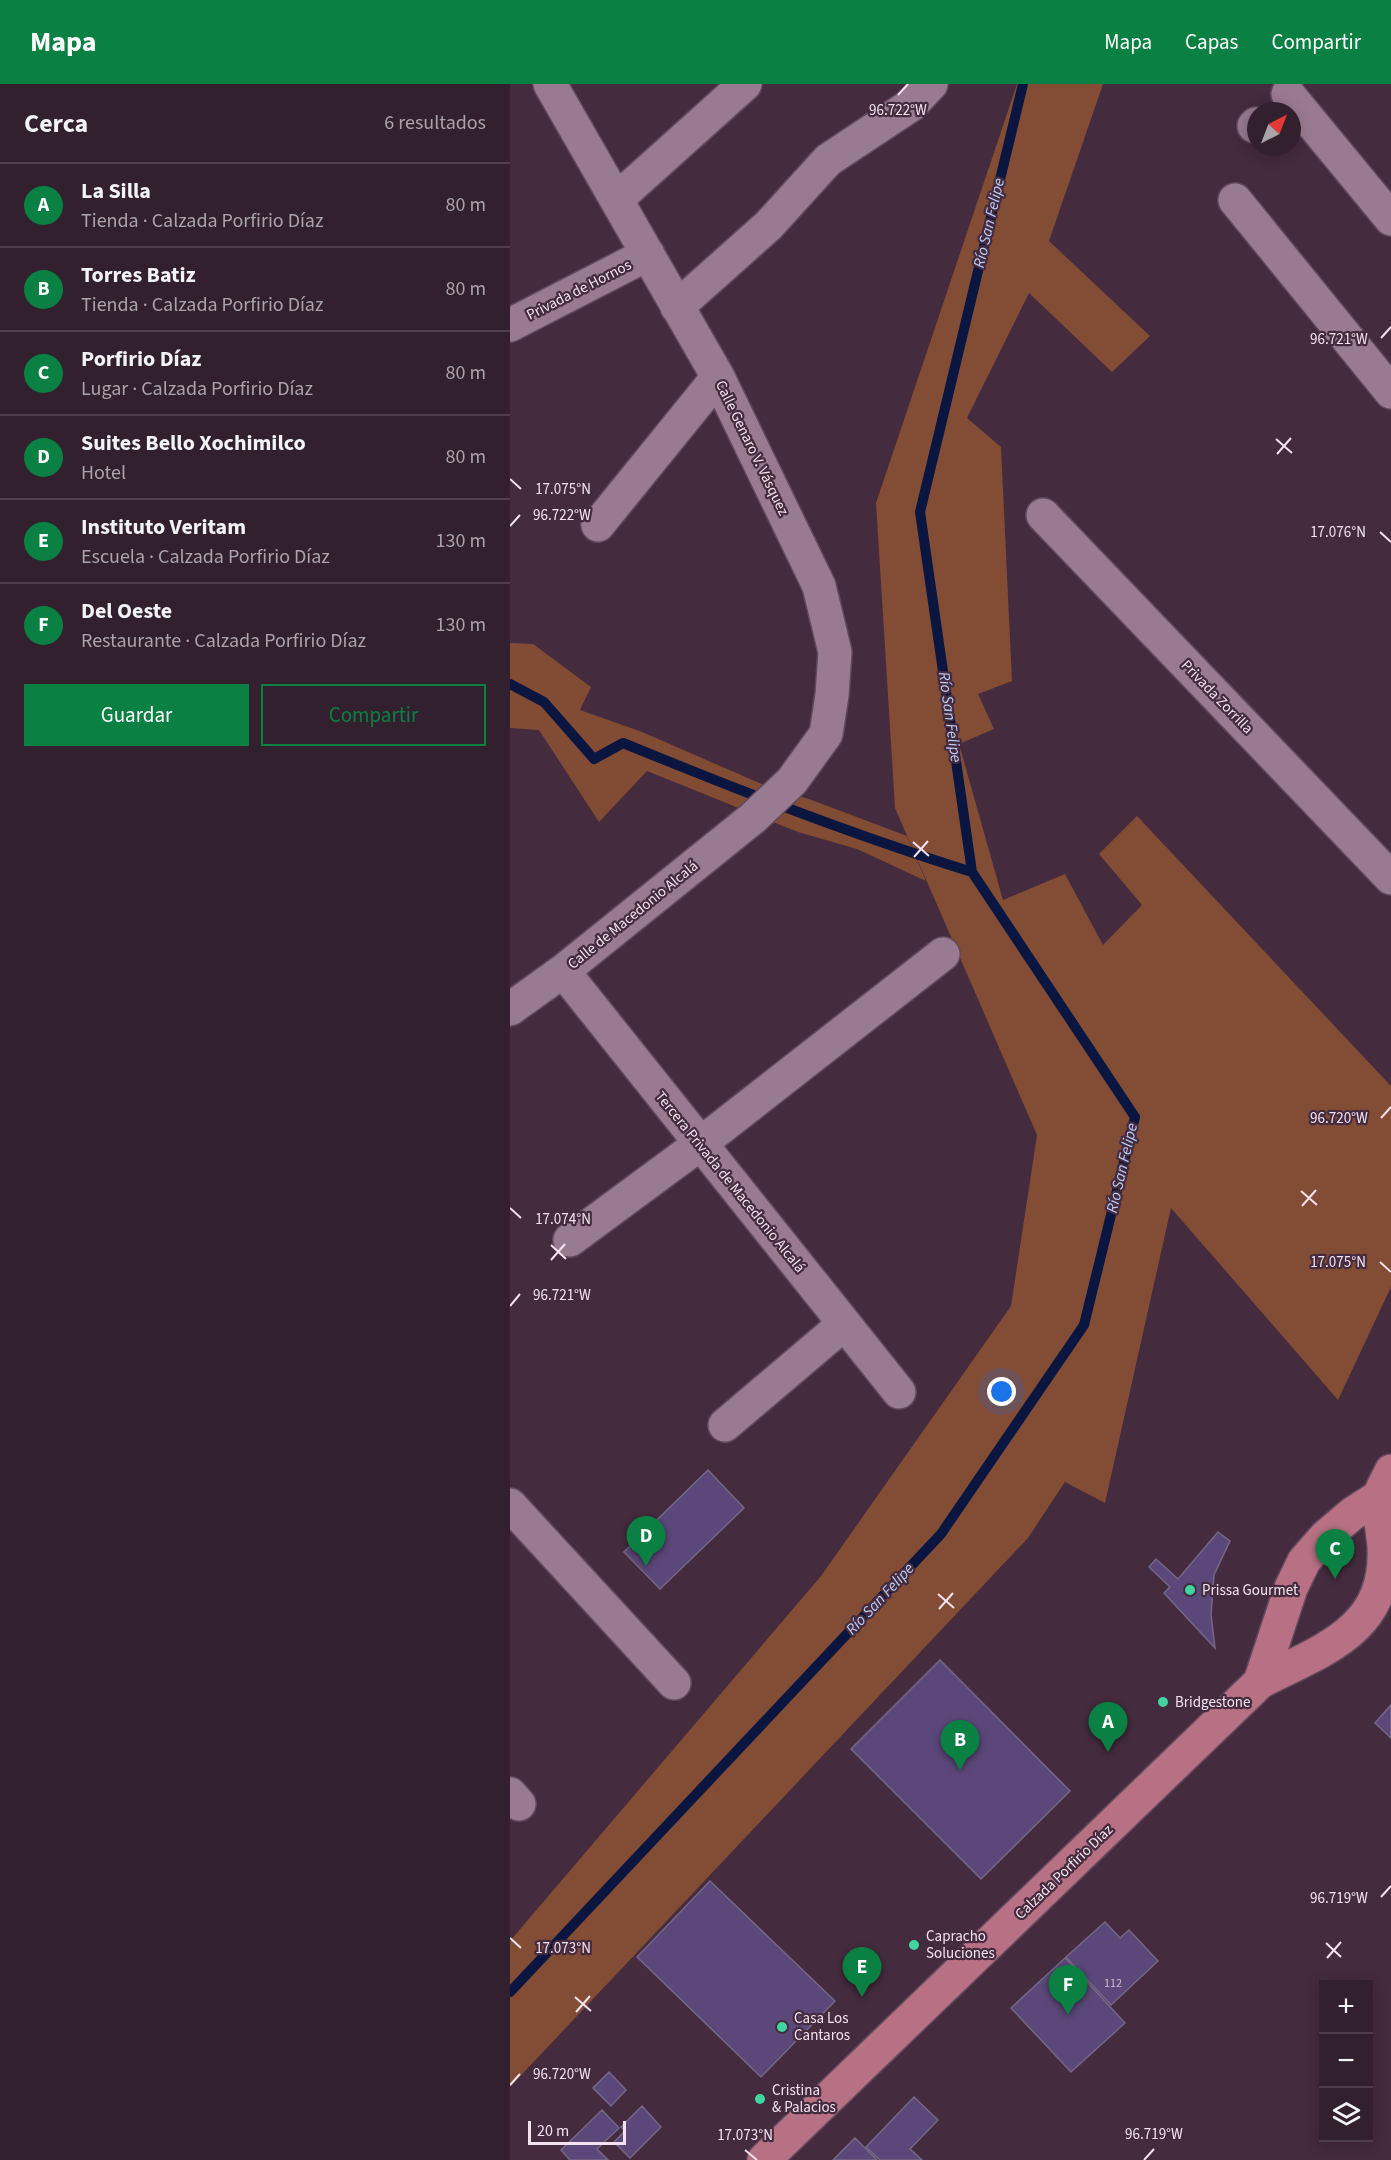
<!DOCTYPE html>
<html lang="es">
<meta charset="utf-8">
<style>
body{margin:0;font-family:"Source Sans 3",sans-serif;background:#3b2836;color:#f1f3f6}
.controls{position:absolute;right:18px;bottom:18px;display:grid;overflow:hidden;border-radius:0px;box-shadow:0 3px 15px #0003}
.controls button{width:54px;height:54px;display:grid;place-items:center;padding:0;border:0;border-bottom:2px solid #4e3e4a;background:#33202e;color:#f1f3f6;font:30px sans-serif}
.compass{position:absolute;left:737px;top:18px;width:54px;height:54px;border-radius:50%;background:#33202e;box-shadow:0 3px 15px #0003;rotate:42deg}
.scale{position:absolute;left:18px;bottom:15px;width:98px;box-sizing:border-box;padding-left:6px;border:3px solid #f4e3ef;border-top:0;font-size:16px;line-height:21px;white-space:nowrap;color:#f4e3ef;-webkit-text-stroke:4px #442b3e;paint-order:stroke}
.you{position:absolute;left:492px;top:1308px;width:21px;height:21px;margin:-15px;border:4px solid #fff;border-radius:50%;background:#1a73e8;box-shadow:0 0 0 9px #1a73e833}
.badge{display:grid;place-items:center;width:39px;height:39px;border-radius:50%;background:#0b8043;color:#fff;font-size:20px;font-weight:700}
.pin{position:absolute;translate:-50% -50px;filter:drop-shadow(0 2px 3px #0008)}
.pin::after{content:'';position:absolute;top:32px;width:21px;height:18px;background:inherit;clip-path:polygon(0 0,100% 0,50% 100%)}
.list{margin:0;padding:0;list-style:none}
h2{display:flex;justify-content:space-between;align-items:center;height:78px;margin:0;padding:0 24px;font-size:26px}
h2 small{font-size:20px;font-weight:400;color:#a9a3aa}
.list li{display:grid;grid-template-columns:39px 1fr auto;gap:18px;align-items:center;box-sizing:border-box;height:84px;padding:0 24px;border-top:2px solid #4e3e4a}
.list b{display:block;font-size:22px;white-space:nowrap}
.list p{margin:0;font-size:20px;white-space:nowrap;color:#a9a3aa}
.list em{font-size:20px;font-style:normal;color:#a9a3aa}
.actions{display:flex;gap:12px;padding:18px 24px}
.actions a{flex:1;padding:14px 0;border:2px solid #0b8043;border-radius:0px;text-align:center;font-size:21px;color:#0b8043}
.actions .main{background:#0b8043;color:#fff}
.icon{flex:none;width:33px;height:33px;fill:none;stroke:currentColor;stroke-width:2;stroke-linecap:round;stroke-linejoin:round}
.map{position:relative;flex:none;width:881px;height:2076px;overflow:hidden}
header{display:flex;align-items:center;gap:36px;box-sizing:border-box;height:84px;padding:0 30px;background:#0b8043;color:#fff}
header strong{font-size:28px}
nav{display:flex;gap:33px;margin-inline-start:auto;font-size:21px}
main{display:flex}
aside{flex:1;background:#33202e}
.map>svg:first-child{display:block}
</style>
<header>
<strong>Mapa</strong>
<nav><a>Mapa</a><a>Capas</a><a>Compartir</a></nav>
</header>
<main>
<aside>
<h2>Cerca<small>6 resultados</small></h2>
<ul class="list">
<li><span class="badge">A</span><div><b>La Silla</b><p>Tienda · Calzada Porfirio Díaz</p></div><em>80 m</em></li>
<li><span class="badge">B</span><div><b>Torres Batiz</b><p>Tienda · Calzada Porfirio Díaz</p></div><em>80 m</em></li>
<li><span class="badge">C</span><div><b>Porfirio Díaz</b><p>Lugar · Calzada Porfirio Díaz</p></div><em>80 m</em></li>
<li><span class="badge">D</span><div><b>Suites Bello Xochimilco</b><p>Hotel</p></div><em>80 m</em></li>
<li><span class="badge">E</span><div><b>Instituto Veritam</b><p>Escuela · Calzada Porfirio Díaz</p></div><em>130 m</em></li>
<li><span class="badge">F</span><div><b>Del Oeste</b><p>Restaurante · Calzada Porfirio Díaz</p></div><em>130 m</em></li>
</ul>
<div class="actions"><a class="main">Guardar</a><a>Compartir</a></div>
</aside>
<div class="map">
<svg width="881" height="2076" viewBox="0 0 881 2076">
<rect width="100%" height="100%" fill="#442b3e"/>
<path fill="#834c35" d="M507,0H593L539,157L640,252L602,288L519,209L457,334L491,363L502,597L468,610L484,645L449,660L493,816L555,790L593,861L632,821L589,770L627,732L881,1002V1203L828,1316L661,1124L595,1419L555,1398L518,1454L0,2003V1857L311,1492L501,1222L527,1051L385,724L366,419Z"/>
<path fill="#824b34" d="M0,559L23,560L81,603L70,626L132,648L261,704L299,715L397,752L416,797L347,765L288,748L137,687L89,738L29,646L0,644Z"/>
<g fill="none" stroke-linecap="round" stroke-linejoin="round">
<path stroke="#0a1540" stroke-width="10" d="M0,600L34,618L84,675L113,659C228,706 343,751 462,788
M0,1908L431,1450L574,1241L625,1033L462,788L410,428L513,0"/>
</g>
<path fill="#5b4779" stroke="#736887" stroke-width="1.5" d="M198,1386L234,1424L150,1505L114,1468Z
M708,1448L720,1457L704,1491L701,1531L705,1564L654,1509L660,1503L639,1483L646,1475L668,1495Z
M430,1576L560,1707L471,1795L341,1665Z
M881,1621V1654L865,1639Z
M200,1797L325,1917L251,1993L127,1873Z
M595,1838L610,1854L619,1846L648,1877L601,1921L556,1873Z
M555,1874L615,1939L561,1988L501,1924Z
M99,1988L116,2006L101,2022L83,2004Z
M404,2013L428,2036L400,2065L412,2076H370L356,2063Z
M132,2022L151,2043L120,2074L104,2058L115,2047L111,2043Z
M92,2026L109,2044L87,2065L98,2076H60L51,2066Z
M345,2054L367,2076H323Z"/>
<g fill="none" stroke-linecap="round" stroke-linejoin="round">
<defs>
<path id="street" d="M778,10L881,135
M744,42L746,40
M107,115L235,0
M725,116L881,308
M167,223L259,141L318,76L401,21L421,0
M0,241L138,170
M533,431L881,794
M88,441L208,293
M53,887L389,1308
M0,925L53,887L243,734L282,697L316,650L322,611L325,568L309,502L208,293L40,0
M60,1156L190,1060L433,870
M215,1341L334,1240
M0,1421L164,1599
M0,1710L9,1720"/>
<path id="primary" d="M750,1598L781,1504L794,1477L815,1453L842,1430L870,1412
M254,2076L750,1598C812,1566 878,1547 874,1463C873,1448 868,1427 870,1412C871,1404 878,1395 881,1387"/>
</defs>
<use href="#street" stroke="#5f495a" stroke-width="36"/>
<use href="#primary" stroke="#5f495a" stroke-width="36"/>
<use href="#street" stroke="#987a91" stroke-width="33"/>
<use href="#primary" stroke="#b77084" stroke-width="33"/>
</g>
<path fill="none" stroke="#f4e3ef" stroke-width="2" d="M388,11L398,0M871,254L881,243M766,355L782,369M767,370L781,354M0,395L11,405M0,442L10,431M870,448L881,458M403,758L419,772M404,773L418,757M871,1034L881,1023M791,1107L807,1121M792,1122L806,1106M0,1124L11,1134M41,1161L56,1175M41,1176L55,1160M870,1178L881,1188M0,1222L10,1210M428,1510L444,1524M429,1525L443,1509M871,1813L881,1802M0,1854L11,1864M816,1859L831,1873M817,1874L831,1858M65,1913L81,1927M66,1928L80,1912M0,2001L10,1990M235,2066L247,2076M634,2076L644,2065"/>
<g fill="#42d4a1" stroke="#442b3e" stroke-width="2">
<circle cx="680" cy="1506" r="6"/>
<circle cx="653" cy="1618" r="6"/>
<circle cx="404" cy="1861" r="6"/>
<circle cx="272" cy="1943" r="6"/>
<circle cx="250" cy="2015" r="6"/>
</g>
<g text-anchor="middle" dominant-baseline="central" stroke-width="4.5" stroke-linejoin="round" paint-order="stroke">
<g font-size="12" fill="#cebcd2">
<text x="603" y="1899">112</text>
</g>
<g font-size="15" fill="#f4e3ef" stroke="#442b3e">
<text transform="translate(69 206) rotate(-27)">Privada de Hornos</text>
<text transform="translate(242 364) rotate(64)">Calle Genaro V. Vásquez</text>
<text transform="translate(707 613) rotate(46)">Privada Zorrilla</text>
<text transform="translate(123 831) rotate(-39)">Calle de Macedonio Alcalá</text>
<text transform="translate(220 1098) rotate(51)">Tercera Privada de Macedonio Alcalá</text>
<text transform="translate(554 1788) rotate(-44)">Calzada Porfirio Díaz</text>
</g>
<g font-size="15" fill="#f4e3ef" stroke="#442b3e" text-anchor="start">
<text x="692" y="1506">Prissa Gourmet</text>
<text x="665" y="1618">Bridgestone</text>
<text x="416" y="1852">Capracho<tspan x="416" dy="17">Soluciones</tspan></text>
<text x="284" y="1934">Casa Los<tspan x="284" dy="17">Cantaros</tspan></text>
<text x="262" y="2006">Cristina<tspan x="262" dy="17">&amp; Palacios</tspan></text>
</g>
<g font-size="16" font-style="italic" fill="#b9ccfa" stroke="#442b3e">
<text transform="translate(479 139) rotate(-77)">Río San Felipe</text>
<text transform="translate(440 633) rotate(82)">Río San Felipe</text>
<text transform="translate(612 1084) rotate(-77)">Río San Felipe</text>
<text transform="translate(370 1515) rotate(-47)">Río San Felipe</text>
</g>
</g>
<g font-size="15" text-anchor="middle" fill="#f4e3ef" stroke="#442b3e" stroke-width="4.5" stroke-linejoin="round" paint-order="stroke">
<text x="388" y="31">96.722°W</text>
<text x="829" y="260">96.721°W</text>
<text x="53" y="410">17.075°N</text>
<text x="52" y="436">96.722°W</text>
<text x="828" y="453">17.076°N</text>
<text x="829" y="1039">96.720°W</text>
<text x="53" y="1140">17.074°N</text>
<text x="828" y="1183">17.075°N</text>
<text x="52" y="1216">96.721°W</text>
<text x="829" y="1819">96.719°W</text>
<text x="53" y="1869">17.073°N</text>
<text x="52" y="1995">96.720°W</text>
<text x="644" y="2055">96.719°W</text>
<text x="235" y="2056">17.073°N</text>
</g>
</svg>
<div class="controls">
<button>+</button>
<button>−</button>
<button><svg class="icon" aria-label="layers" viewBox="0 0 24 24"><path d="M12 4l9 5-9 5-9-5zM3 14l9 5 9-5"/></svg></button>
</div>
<svg class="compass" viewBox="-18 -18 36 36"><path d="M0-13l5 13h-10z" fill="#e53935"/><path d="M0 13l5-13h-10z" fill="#a9a3aa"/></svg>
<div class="scale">20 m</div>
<div class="you"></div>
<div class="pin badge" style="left:598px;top:1668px">A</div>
<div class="pin badge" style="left:450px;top:1686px">B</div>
<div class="pin badge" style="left:825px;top:1495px">C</div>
<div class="pin badge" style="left:136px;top:1482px">D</div>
<div class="pin badge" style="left:352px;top:1913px">E</div>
<div class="pin badge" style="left:558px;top:1931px">F</div>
</div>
</main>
